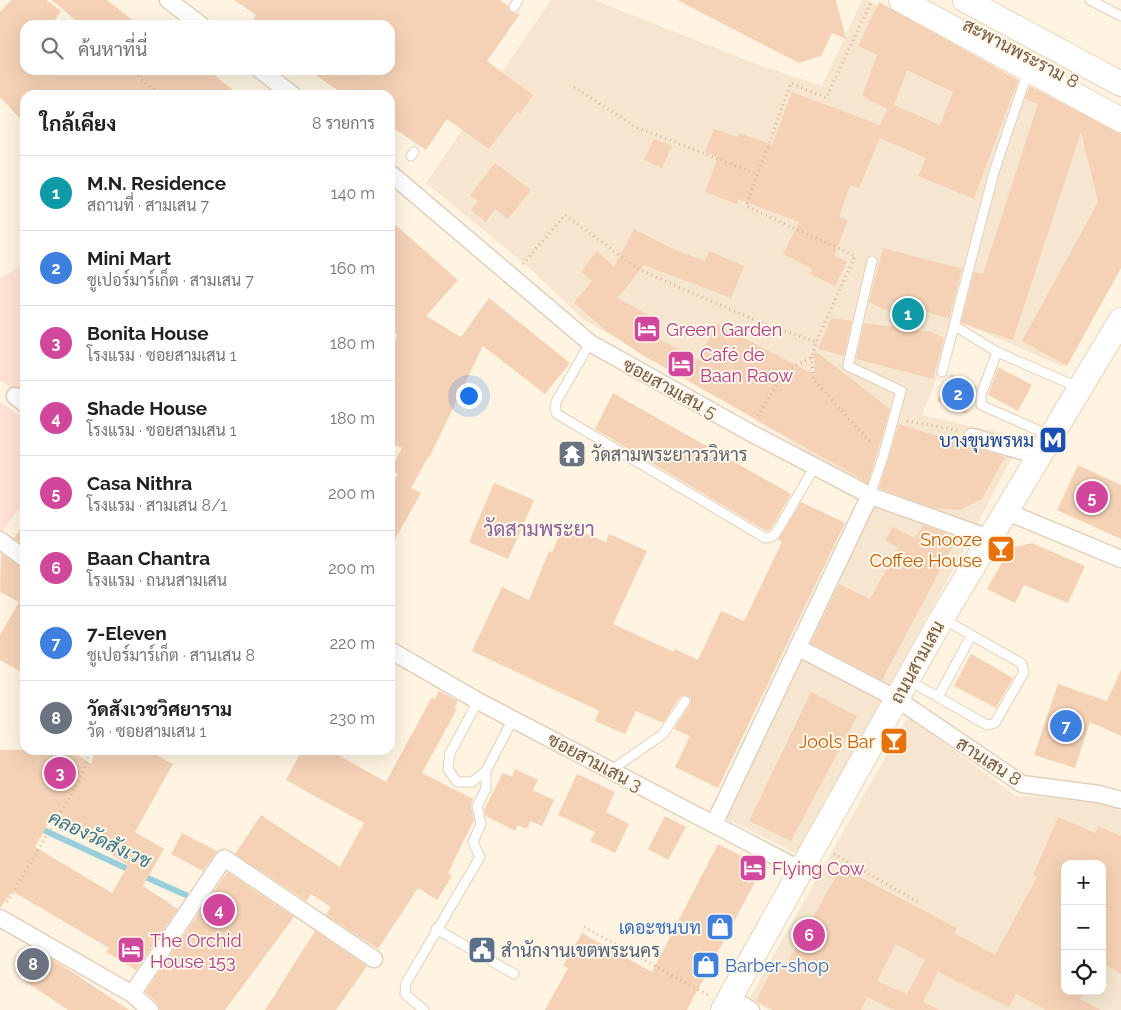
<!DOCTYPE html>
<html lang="th">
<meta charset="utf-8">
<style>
body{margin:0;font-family:Raleway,Sarabun,sans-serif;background:#f2f2f2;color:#202124}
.controls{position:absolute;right:15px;bottom:15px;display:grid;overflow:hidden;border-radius:10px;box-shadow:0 5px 20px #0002}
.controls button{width:45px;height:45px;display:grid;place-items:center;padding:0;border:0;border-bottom:1px solid #e0e0e0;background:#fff;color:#202124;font:25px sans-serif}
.you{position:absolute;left:468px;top:395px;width:18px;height:18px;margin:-12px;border:4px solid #fff;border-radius:50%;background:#1a73e8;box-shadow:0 0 0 8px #1a73e833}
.badge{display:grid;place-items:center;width:32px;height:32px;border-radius:50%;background:#2563eb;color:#fff;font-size:16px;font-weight:700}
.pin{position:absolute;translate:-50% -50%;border:2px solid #fff;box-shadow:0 1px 5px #0006}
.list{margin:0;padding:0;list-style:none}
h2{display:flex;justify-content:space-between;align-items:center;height:65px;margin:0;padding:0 20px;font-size:21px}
h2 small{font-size:16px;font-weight:400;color:#757577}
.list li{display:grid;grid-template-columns:32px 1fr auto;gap:15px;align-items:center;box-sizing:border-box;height:75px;padding:0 20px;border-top:1px solid #e0e0e0}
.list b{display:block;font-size:19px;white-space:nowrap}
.list p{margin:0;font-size:16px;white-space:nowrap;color:#757577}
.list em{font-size:16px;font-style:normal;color:#757577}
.icon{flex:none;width:28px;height:28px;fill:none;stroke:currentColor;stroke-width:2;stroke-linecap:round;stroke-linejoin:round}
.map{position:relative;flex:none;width:1121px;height:1010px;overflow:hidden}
.search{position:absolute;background:#fff;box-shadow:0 5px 20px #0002;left:20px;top:20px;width:375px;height:55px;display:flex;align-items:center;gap:12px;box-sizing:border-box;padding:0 18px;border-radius:15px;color:#757577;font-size:19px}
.panel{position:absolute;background:#fff;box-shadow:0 5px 20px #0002;left:20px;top:90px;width:375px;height:665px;border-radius:15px}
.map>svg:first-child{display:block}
</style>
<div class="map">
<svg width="1121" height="1010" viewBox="0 0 1121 1010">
<rect width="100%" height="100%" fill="#fef4e1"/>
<path fill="#f6e6cf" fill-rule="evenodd" d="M551,0H594L751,62L822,86L862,0H868L1121,136V263L1062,366L960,322L922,415L1022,438L967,544L797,854L727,819L876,502L839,472L728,403L584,320L525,264L426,183Z
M908,717L1016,796L1098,800L1121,811V1010H769L749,999ZM1065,864H1102V991H1065Z"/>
<path fill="#ffe2d3" d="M25,263V396L0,380V279Z
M0,402L25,420V501L0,534Z"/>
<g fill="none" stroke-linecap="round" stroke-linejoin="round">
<path stroke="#9acedb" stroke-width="6" d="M37,827L132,871
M141,875L188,896"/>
</g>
<path fill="#f5d2b6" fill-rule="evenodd" d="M11,0H46L61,11L51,25H25V70H208L239,95H25V124L0,97V12Z
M52,0H107L139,25H81Z
M234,0H500L508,6L511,12L520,14L487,61L533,95L520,114L517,112L489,149L447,119L426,150L390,126V95H345L308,70H390V25H250L256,15Z
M677,0H836L846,39L832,33L821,56L799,63Z
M879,2L1018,80L974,199L918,176L926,158L880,138L859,188L850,185L839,217L848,220L834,256L847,262L835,286L810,274L812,269L783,254L799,222L738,199L737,204L705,192L718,157L705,152L714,129L738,137L739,133L772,145L792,92L880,125L887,109L862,96L877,55L858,46ZM907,70L953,92L940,125L894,105Z
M1030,86L1121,134V268L1067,366L1022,341L1098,202L1081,132L1013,340L961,323L974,272L983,274L1038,104L1025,99Z
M654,139L672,146L662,168L644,160Z
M495,163L531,190L508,219L495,209L486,222L471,210L478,201L470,195Z
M390,220L458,280L426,316L461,337L489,298L570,363L545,394L483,346L429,458L428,457L411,488L421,493L390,548V489L398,474L390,470L402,448L390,443V351L398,335L390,332Z
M634,229L675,250L705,261L709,251L744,266L731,298L644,265L618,298L662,323L654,336L697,360L717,324L815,375L814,350L890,409L868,483L644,356L605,330L574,303L592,281L581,272L597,251L614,267Z
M883,248L962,269L949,319L908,306L903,319L869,302Z
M831,318L852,321L844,356L818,349Z
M864,323L932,332L944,338L933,379L856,359Z
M998,367L1032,385L1018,411L988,395Z
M951,374L977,387L966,414L937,401Z
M613,393L791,494L771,529L766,531L595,429Z
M899,424L1005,457L982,499L960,510L933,508L879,488Z
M1078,465L1121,485V539L1057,510Z
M494,483L534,500L508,559L469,542Z
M801,502L845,523L718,788L675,767L690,736L674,729L690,704L691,699L688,696L680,697L663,723L636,711L625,734L595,721L599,711L472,651L502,587L529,600L549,551L552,552L564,524L606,542L609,534L647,551L613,624L674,652L675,649L698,660L721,611L744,621L782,542L778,540Z
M25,524V546L14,538Z
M923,525L945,533L952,548L882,680L811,643L839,584L870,599L898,548L885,541L892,527L915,538Z
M1032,543L1085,566L1068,603L1024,585L1015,603L987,589L1010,548Z
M1,553L25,569V674L0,660V635L19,602L0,592Z
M971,654L1013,678L996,708L954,686Z
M1121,670V736L1090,722L1075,768L1034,755L1058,684L1107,701Z
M439,691L458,701L454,708L457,709L422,773L473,799L471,807L474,820L448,873L452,876L437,900L418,888L378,949L326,915L331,907L311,894L306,901L235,854L261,815L340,867L364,823L286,780L302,750H329L386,782L432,697L435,699Z
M811,692L857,716L791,841L749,821Z
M0,750H71L91,764L96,750H161L158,756L173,764L135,832L164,849L143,886L178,909L136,970L106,952L109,948L12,891L0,908ZM52,817L128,865L112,893L35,847Z
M515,769L538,780L533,790L554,800L542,826L530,821L527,829L518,825L515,831L486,816L484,810L503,773L512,777Z
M577,774L615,792L606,812L629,824L615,853L590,841L595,832L558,815Z
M665,816L686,827L668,860L648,849Z
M1058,817L1095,833L1098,826L1121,836V974L1102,962V864H1065V991H1084L1080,999L1101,1010H1046L1016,994L1009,1007L938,972L923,1002L940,1010H895L867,997L861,1010H773L756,1001L775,964L784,969L841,867L957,928L954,933L995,955L1037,877L1033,875ZM896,944L925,960L907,994L877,981Z
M182,833L217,851L203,871L171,854Z
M718,844L763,867L687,1010H545L568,968L563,966L582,933L652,972Z
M227,872L294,917L225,1010H160L157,1003L145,992Z
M315,931L367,966L336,1010H265Z
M41,953L63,966L129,1010H68L23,980Z"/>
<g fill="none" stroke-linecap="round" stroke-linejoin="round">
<defs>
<path id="lane" d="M1090,0L1121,16
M514,7L518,0
M411,156L414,152
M955,326L997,352L1080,388
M590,343L556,402L555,409L557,414L765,538L771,537L776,533L815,466
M997,352L981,395V405L1051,436
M942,372L994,172L1028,71
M870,495L883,457L901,391L848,366L872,261
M908,680L987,725L995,723L1024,672L1021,663L943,619
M938,697L971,636
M478,701L450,753L448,769L457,782H472L486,771L513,719
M610,771L663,734L685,701
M436,929L514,974
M424,1010L405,994L406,983L480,857L473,842L481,824L477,806L486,789V771"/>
<path id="street" d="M168,0L201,25
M260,70L293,95
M390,173L590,343L749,432L871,496L989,538
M15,396L25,404
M972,437L1039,456
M1005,511L1121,559
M0,540L25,559
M799,648L897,699L1022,784L1099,794L1121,800
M390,650L478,701L801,870
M714,824L870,495
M0,918L132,994L150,1010
M132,994L224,858L374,959
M730,998L751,1010"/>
<path id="secondary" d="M901,0L1121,120
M965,0L1121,84
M723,1010L942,618L1121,320"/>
</defs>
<use href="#lane" stroke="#e2d0bc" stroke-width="11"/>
<use href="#street" stroke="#e2d0bc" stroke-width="19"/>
<use href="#secondary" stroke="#ead3bc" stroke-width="26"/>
<path stroke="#dab69a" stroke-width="3" stroke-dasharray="1 4" stroke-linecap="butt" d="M71,23L74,25
M130,70L161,95
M574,87L636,127L757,174
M523,264L565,215L638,269L757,321L816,342
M812,357L813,379L871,443
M758,416L784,372L812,357L816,342L855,256L746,206L791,83L826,98L872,0
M907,421L957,430
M834,854L918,902
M7,902L80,780L91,750
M584,927L708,995"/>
<use href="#lane" stroke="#fff" stroke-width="9"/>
<use href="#street" stroke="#fff" stroke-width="16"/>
<use href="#secondary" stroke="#fff" stroke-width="24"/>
</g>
<defs>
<symbol id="hotel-square" viewBox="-11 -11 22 22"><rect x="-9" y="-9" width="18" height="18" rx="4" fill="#d1479c" stroke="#fff7e8"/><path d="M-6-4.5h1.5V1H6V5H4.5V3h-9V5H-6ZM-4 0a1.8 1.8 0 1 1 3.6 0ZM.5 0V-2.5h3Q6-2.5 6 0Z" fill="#fff"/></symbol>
<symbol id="metro-square" viewBox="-11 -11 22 22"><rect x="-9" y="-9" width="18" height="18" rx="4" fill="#1a4fb4" stroke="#fff7e8"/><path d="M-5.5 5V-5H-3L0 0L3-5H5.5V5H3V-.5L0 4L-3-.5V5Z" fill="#fff"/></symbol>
<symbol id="temple-square" viewBox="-11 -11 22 22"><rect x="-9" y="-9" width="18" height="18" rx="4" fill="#6b7280" stroke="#fff7e8"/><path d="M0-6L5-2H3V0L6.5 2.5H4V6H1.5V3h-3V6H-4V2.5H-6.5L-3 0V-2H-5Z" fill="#fff"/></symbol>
<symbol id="bar-square" viewBox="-11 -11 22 22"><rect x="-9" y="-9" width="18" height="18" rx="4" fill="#e8710a" stroke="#fff7e8"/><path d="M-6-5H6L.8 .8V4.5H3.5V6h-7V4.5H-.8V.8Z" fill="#fff"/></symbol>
<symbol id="shop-square" viewBox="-11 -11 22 22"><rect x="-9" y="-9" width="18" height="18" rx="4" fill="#3f7fe0" stroke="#fff7e8"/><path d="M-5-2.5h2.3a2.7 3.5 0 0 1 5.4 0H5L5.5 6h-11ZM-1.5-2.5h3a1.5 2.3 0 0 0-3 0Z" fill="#fff"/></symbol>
<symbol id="civic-square" viewBox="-11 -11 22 22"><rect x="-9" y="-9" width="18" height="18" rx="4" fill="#5c6f8a" stroke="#fff7e8"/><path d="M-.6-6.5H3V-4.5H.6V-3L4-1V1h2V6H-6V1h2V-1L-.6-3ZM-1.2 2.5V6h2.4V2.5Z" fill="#fff"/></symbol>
</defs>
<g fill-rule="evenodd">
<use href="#hotel-square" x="631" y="313" width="32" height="32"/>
<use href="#hotel-square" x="665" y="348" width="32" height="32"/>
<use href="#metro-square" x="1037" y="424" width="32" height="32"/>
<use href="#temple-square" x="556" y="438" width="32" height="32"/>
<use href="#bar-square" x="985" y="533" width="32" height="32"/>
<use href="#bar-square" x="878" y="725" width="32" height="32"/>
<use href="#hotel-square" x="737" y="852" width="32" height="32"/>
<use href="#shop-square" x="704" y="911" width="32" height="32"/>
<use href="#hotel-square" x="115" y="934" width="32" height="32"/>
<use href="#civic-square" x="466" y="934" width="32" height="32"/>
<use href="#shop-square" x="690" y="949" width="32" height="32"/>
</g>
<g text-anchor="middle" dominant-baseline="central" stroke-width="4" stroke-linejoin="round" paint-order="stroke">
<g font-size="18" fill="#765946" stroke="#fff7e8">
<text transform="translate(1021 53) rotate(28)">สะพานพระราม 8</text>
<text transform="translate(670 388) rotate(29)">ซอยสามเสน 5</text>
<text transform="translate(917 662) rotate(-61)">ถนนสามเสน</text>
<text transform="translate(989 761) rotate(33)">สานเสน 8</text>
<text transform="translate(595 762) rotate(28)">ซอยสามเสน 3</text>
</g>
<g font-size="18" fill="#b23c85" stroke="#fff7e8" text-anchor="start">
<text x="666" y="329">Green Garden</text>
<text x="700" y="354">Café de<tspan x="700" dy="21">Baan Raow</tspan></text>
<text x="772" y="868">Flying Cow</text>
<text x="150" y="940">The Orchid<tspan x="150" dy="21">House 153</tspan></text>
</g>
<g font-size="18" fill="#164399" stroke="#fff7e8" text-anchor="end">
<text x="1034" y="440">บางขุนพรหม</text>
</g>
<g font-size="18" fill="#5b616d" stroke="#fff7e8" text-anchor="start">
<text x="591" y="454">วัดสามพระยาวรวิหาร</text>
</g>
<g font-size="18" fill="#c56008" stroke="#fff7e8" text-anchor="end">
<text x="982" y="539">Snooze<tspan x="982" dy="21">Coffee House</tspan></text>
<text x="875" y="741">Jools Bar</text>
</g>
<g font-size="18" fill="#366cbe" stroke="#fff7e8" text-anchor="end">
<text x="701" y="927">เดอะชนบท</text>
<text x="725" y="965" text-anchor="start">Barber-shop</text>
</g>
<g font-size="18" fill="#4e5e75" stroke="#fff7e8" text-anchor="start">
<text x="501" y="950">สำนักงานเขตพระนคร</text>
</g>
<g font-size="19" font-style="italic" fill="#3b7584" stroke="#fff7e8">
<text transform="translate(100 839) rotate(25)">คลองวัดสังเวช</text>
</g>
<g font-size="20" fill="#8a619a" stroke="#fff7e8">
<text x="539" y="529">วัดสามพระยา</text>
</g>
</g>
</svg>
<div class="controls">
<button>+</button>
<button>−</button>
<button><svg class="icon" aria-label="locate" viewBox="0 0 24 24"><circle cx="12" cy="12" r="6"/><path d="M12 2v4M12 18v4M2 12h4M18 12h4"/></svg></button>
</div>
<div class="you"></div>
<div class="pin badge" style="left:908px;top:314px;background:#0f9aa8">1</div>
<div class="pin badge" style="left:958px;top:394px;background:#3f7fe0">2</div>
<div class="pin badge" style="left:60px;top:773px;background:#d1479c">3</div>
<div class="pin badge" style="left:219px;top:910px;background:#d1479c">4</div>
<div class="pin badge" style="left:1092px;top:497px;background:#d1479c">5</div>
<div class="pin badge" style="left:809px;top:935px;background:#d1479c">6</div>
<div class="pin badge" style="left:1066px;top:726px;background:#3f7fe0">7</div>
<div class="pin badge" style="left:33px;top:964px;background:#6b7280">8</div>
<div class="search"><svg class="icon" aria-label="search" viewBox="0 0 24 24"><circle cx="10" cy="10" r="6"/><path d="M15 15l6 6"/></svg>ค้นหาที่นี่</div>
<section class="panel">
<h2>ใกล้เคียง<small>8 รายการ</small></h2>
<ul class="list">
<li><span class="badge" style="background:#0f9aa8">1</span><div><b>M.N. Residence</b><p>สถานที่ · สามเสน 7</p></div><em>140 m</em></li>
<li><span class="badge" style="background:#3f7fe0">2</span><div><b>Mini Mart</b><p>ซูเปอร์มาร์เก็ต · สามเสน 7</p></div><em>160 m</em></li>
<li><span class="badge" style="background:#d1479c">3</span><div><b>Bonita House</b><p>โรงแรม · ซอยสามเสน 1</p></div><em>180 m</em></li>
<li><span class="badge" style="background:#d1479c">4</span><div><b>Shade House</b><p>โรงแรม · ซอยสามเสน 1</p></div><em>180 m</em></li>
<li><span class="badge" style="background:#d1479c">5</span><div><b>Casa Nithra</b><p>โรงแรม · สามเสน 8/1</p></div><em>200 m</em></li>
<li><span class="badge" style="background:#d1479c">6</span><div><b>Baan Chantra</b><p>โรงแรม · ถนนสามเสน</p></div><em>200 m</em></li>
<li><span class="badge" style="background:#3f7fe0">7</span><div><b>7-Eleven</b><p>ซูเปอร์มาร์เก็ต · สานเสน 8</p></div><em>220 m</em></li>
<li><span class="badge" style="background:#6b7280">8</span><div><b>วัดสังเวชวิศยาราม</b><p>วัด · ซอยสามเสน 1</p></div><em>230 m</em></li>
</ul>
</section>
</div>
